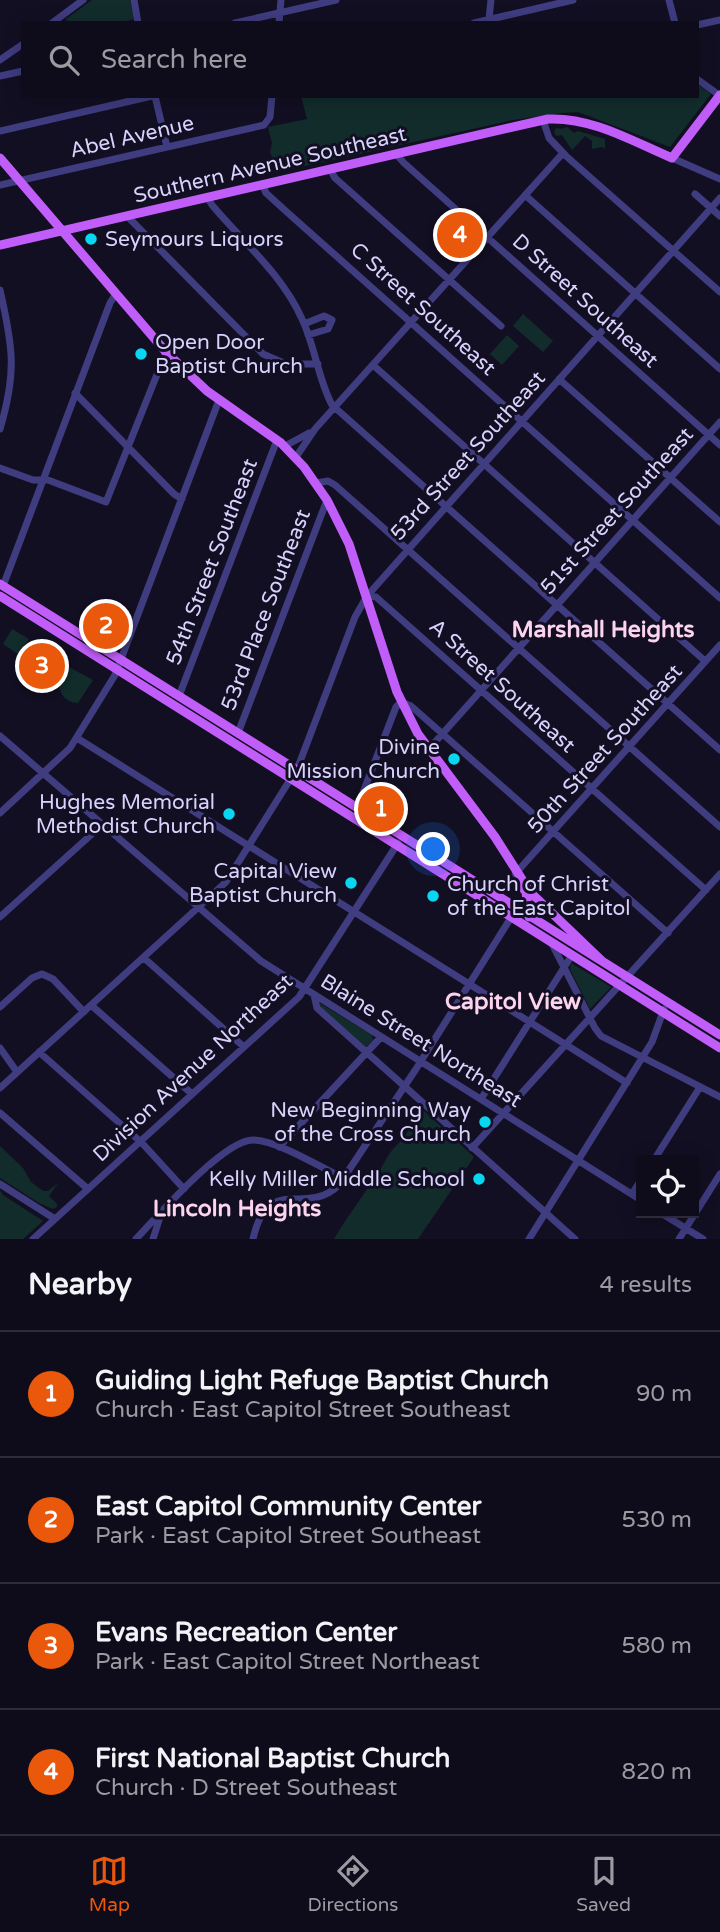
<!DOCTYPE html>
<meta charset="utf-8">
<style>
body{margin:0;font-family:"Varela Round",sans-serif;background:#1c1927;color:#f1f3f6}
.controls{position:absolute;right:21px;bottom:21px;display:grid;overflow:hidden;border-radius:0px;box-shadow:0 4px 18px #0003}
.controls button{width:63px;height:63px;display:grid;place-items:center;padding:0;border:0;border-bottom:2px solid #2e2b39;background:#0e0b1a;color:#f1f3f6;font:35px sans-serif}
.you{position:absolute;left:434px;top:850px;width:24px;height:24px;margin:-18px;border:5px solid #fff;border-radius:50%;background:#1a73e8;box-shadow:0 0 0 10px #1a73e833}
.badge{display:grid;place-items:center;width:46px;height:46px;border-radius:50%;background:#ea580c;color:#fff;font-size:23px;font-weight:700}
.pin{position:absolute;translate:-50% -50%;border:4px solid #fff;box-shadow:0 2px 7px #0006}
.list{margin:0;padding:0;list-style:none}
h2{display:flex;justify-content:space-between;align-items:center;height:91px;margin:0;padding:0 28px;font-size:30px}
h2 small{font-size:23px;font-weight:400;color:#9b9ba2}
.list li{display:grid;grid-template-columns:46px 1fr auto;gap:21px;align-items:center;box-sizing:border-box;height:126px;padding:0 28px;border-top:2px solid #2e2b39}
.list b{display:block;font-size:26px;white-space:nowrap}
.list p{margin:0;font-size:23px;white-space:nowrap;color:#9b9ba2}
.list em{font-size:23px;font-style:normal;color:#9b9ba2}
.icon{flex:none;width:38px;height:38px;fill:none;stroke:currentColor;stroke-width:2;stroke-linecap:round;stroke-linejoin:round}
.map{position:relative;flex:none;width:720px;height:1239px;overflow:hidden}
.search{position:absolute;background:#0e0b1a;box-shadow:0 4px 18px #0003;left:21px;right:21px;top:21px;height:77px;display:flex;align-items:center;gap:18px;box-sizing:border-box;padding:0 24px;border-radius:0px;color:#9b9ba2;font-size:26px}
.sheet{height:595px;background:#0e0b1a}
nav{display:flex;justify-content:space-around;align-items:center;box-sizing:border-box;height:98px;border-top:2px solid #2e2b39;background:#0e0b1a;font-size:19px;color:#9b9ba2}
nav a{display:grid;justify-items:center;gap:4px}
nav .on{color:#ea580c}
.map>svg:first-child{display:block}
</style>
<div class="map">
<svg width="720" height="1239" viewBox="0 0 720 1239">
<rect width="100%" height="100%" fill="#130f23"/>
<path fill="#122c2c" d="M92,0H130L134,19L121,23H68L66,19Z
M697,84L711,94L670,147L578,112L562,113L513,120L278,172L270,152L272,143L268,127L307,119L301,96H697Z
M567,127L574,133L578,131L605,139V149L602,147L592,149V141L585,136L572,150L562,135L557,136L554,133L556,128L562,129Z
M523,314L553,341L543,352L513,326Z
M507,335L519,346L502,365L490,354Z
M12,629L29,639L19,655L3,644Z
M67,666L93,680L78,703C63,702 58,691 58,676Z
M571,963L611,987L590,1009L570,969Z
M318,1002L372,1035L373,1040L366,1047L321,1008Z
M423,1110L474,1157L418,1239H334C351,1210 372,1185 388,1156C394,1146 404,1140 409,1129L413,1128L410,1125Z
M0,1146L23,1168L31,1182L43,1191H48L58,1183L49,1196L57,1204V1207L53,1209L39,1203L0,1178Z
M0,1190L3,1195L43,1221L23,1239H0Z"/>
<g fill="none" stroke-linecap="round" stroke-linejoin="round">
<path stroke="#3f3c80" stroke-width="7" d="M134,0L138,23
M669,0L675,23
M489,19L491,0
M52,23L83,0
M235,23L336,0
M279,23L281,0
M474,23L573,0
M697,25L720,20
M0,60L23,44
M0,76L23,71
M697,79L719,95
M155,96L167,147
M543,120L549,138L566,156L720,292
M0,131L152,96
M396,154L404,163L720,445
M672,158L720,179
M330,169L335,178L501,326
M262,184L266,193L288,213L720,598
M0,185L264,125L270,117L272,96
M695,194L720,216
M525,195L720,369
M207,197L212,205C243,242 282,274 302,319C315,346 318,379 332,405L720,750
M127,216L263,354L286,364H318
M0,290C13,347 17,372 0,429
M304,324L324,316L332,320L328,329L308,335
M373,365L705,661
M559,379L720,522
M75,393L174,494L182,499
M285,446L309,433
M296,457L315,429L563,153
M0,468L33,480H48L106,502L166,352
M316,483L328,481L335,485L720,827
M3,586L110,303L115,295
M367,596L376,597L706,890
M179,696L277,440
M238,733L327,500
M0,736L261,961L641,1200
M77,738L627,1083
M428,750L720,422
M357,808L396,707L401,702L411,706L668,933
M0,813L70,748L115,675L219,400
M515,874L720,645
M0,917L103,824
M551,942L595,1028L601,1036L720,1097
M144,958L244,1047
M314,995L317,1008L575,1239
M91,1005L192,1094
M0,1007L32,978L42,974L53,979L84,1012
M0,1048L17,1072
M39,1052L142,1143L184,1189
M0,1088L226,882L298,767L355,617L367,596L720,198
M481,1099L572,955
M0,1113L88,1189
M279,1147L381,1037
M472,1148L720,874
M654,1160L700,1087
M0,1184L55,1219
M632,1194L641,1180
M661,1213L703,1239
M33,1239L299,997L398,843
M136,1239C157,1217 225,1138 254,1140C278,1141 320,1167 343,1178
M153,1239L160,1217
M253,1239C268,1172 305,1218 339,1185L416,1069L517,908
M529,1239L652,1042L664,1009
M679,1239L720,1174"/>
<path stroke="#c15df9" stroke-width="9" d="M0,158L166,352L207,391L281,443L304,467L327,500L349,544L397,692L418,734L495,837L530,892L602,961
M0,245L548,119C592,117 632,141 672,158L720,95
M0,584L720,1035
M0,596L720,1048
M522,887L526,892L529,917"/>
</g>
<g fill="#09d7f2" stroke="#130f23" stroke-width="2.5">
<circle cx="91" cy="239" r="7"/>
<circle cx="141" cy="354" r="7"/>
<circle cx="454" cy="759" r="7"/>
<circle cx="229" cy="814" r="7"/>
<circle cx="351" cy="883" r="7"/>
<circle cx="433" cy="896" r="7"/>
<circle cx="485" cy="1122" r="7"/>
<circle cx="479" cy="1179" r="7"/>
</g>
<g text-anchor="middle" dominant-baseline="central" stroke-width="6" stroke-linejoin="round" paint-order="stroke">
<g font-size="21" fill="#d8d2fd" stroke="#130f23">
<text transform="translate(132 137) rotate(-13)">Abel Avenue</text>
<text transform="translate(270 165) rotate(-13)">Southern Avenue Southeast</text>
<text transform="translate(585 301) rotate(42)">D Street Southeast</text>
<text transform="translate(423 309) rotate(42)">C Street Southeast</text>
<text transform="translate(468 456) rotate(-48)">53rd Street Southeast</text>
<text transform="translate(617 511) rotate(-48)">51st Street Southeast</text>
<text transform="translate(212 562) rotate(-69)">54th Street Southeast</text>
<text transform="translate(266 610) rotate(-69)">53rd Place Southeast</text>
<text transform="translate(502 686) rotate(42)">A Street Southeast</text>
<text transform="translate(605 749) rotate(-48)">50th Street Southeast</text>
<text transform="translate(421 1041) rotate(32)">Blaine Street Northeast</text>
<text transform="translate(193 1068) rotate(-43)">Division Avenue Northeast</text>
</g>
<g font-size="21" fill="#d8d2fd" stroke="#130f23" text-anchor="end">
<text x="105" y="239" text-anchor="start">Seymours Liquors</text>
<text x="155" y="342" text-anchor="start">Open Door<tspan x="155" dy="24">Baptist Church</tspan></text>
<text x="440" y="747">Divine<tspan x="440" dy="24">Mission Church</tspan></text>
<text x="215" y="802">Hughes Memorial<tspan x="215" dy="24">Methodist Church</tspan></text>
<text x="337" y="871">Capital View<tspan x="337" dy="24">Baptist Church</tspan></text>
<text x="447" y="884" text-anchor="start">Church of Christ<tspan x="447" dy="24">of the East Capitol</tspan></text>
<text x="471" y="1110">New Beginning Way<tspan x="471" dy="24">of the Cross Church</tspan></text>
<text x="465" y="1179">Kelly Miller Middle School</text>
</g>
<g font-size="23" font-weight="bold" fill="#fdd4ee" stroke="#130f23">
<text x="603" y="630">Marshall Heights</text>
<text x="513" y="1002">Capitol View</text>
<text x="237" y="1209">Lincoln Heights</text>
</g>
</g>
</svg>
<div class="controls">
<button><svg class="icon" aria-label="locate" viewBox="0 0 24 24"><circle cx="12" cy="12" r="6"/><path d="M12 2v4M12 18v4M2 12h4M18 12h4"/></svg></button>
</div>
<div class="you"></div>
<div class="pin badge" style="left:381px;top:809px">1</div>
<div class="pin badge" style="left:106px;top:626px">2</div>
<div class="pin badge" style="left:42px;top:666px">3</div>
<div class="pin badge" style="left:460px;top:235px">4</div>
<div class="search"><svg class="icon" aria-label="search" viewBox="0 0 24 24"><circle cx="10" cy="10" r="6"/><path d="M15 15l6 6"/></svg>Search here</div>
</div>
<section class="sheet">
<h2>Nearby<small>4 results</small></h2>
<ul class="list">
<li><span class="badge">1</span><div><b>Guiding Light Refuge Baptist Church</b><p>Church · East Capitol Street Southeast</p></div><em>90 m</em></li>
<li><span class="badge">2</span><div><b>East Capitol Community Center</b><p>Park · East Capitol Street Southeast</p></div><em>530 m</em></li>
<li><span class="badge">3</span><div><b>Evans Recreation Center</b><p>Park · East Capitol Street Northeast</p></div><em>580 m</em></li>
<li><span class="badge">4</span><div><b>First National Baptist Church</b><p>Church · D Street Southeast</p></div><em>820 m</em></li>
</ul>
</section>
<nav>
<a class="on"><svg class="icon" aria-label="map" viewBox="0 0 24 24"><path d="M3 6l6-2 6 2 6-2v14l-6 2-6-2-6 2zM9 4v14M15 6v14"/></svg>Map</a>
<a><svg class="icon" aria-label="directions" viewBox="0 0 24 24"><path d="M12 3l9 9-9 9-9-9zM9 14v-3h6M13 9l2 2-2 2"/></svg>Directions</a>
<a><svg class="icon" aria-label="saved" viewBox="0 0 24 24"><path d="M7 4h10v16l-5-4-5 4z"/></svg>Saved</a>
</nav>
